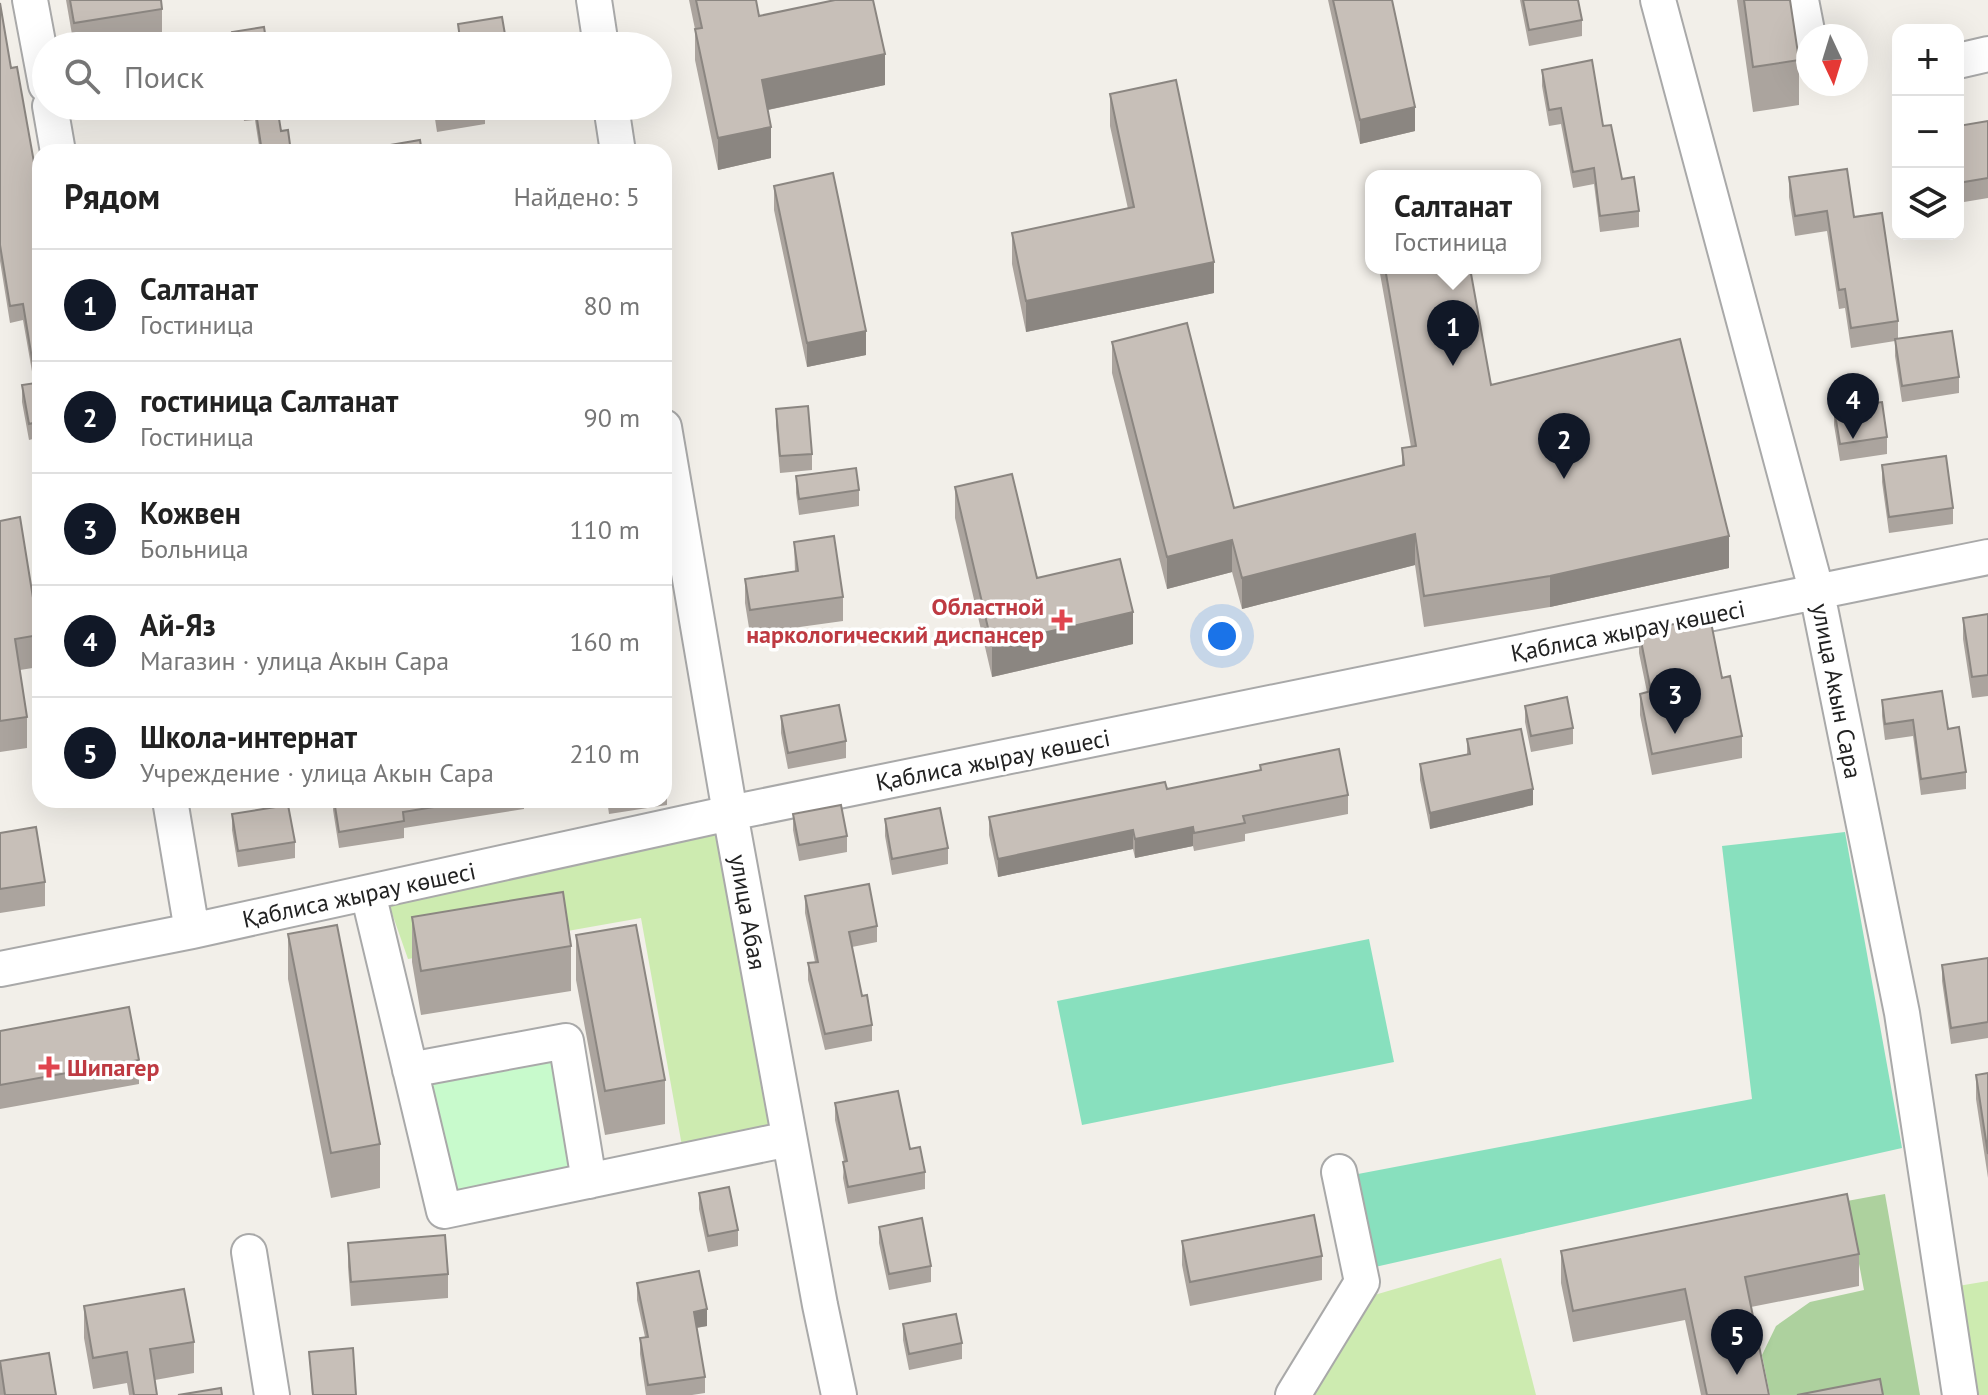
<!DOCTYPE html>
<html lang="ru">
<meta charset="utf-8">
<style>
body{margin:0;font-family:"PT Sans",sans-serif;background:#f2f2f2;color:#222}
.controls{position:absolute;right:24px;top:24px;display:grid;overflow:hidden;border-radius:16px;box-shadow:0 8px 32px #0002}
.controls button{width:72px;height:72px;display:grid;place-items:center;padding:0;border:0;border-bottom:2px solid #e0e0e0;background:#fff;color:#222;font:40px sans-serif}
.compass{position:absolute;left:1796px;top:24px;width:72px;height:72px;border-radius:50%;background:#fff;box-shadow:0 8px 32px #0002;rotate:176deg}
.you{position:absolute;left:1222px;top:636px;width:28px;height:28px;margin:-20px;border:6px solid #fff;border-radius:50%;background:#1a73e8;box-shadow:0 0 0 12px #1a73e833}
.badge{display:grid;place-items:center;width:52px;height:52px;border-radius:50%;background:#111827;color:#fff;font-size:26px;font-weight:700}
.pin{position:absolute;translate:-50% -66px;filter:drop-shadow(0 2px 4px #0008)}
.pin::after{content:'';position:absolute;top:42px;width:28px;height:24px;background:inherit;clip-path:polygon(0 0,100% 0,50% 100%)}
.popup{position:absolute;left:1365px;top:170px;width:176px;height:104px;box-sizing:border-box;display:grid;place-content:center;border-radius:16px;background:#fff;filter:drop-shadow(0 2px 6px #0005);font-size:26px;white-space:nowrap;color:#767676}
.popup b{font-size:30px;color:#222}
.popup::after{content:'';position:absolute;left:50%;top:100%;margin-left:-16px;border:16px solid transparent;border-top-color:#fff}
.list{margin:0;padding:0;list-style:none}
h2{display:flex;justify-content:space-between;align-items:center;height:104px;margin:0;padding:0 32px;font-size:34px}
h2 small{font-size:26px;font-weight:400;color:#767676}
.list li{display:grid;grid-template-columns:52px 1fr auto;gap:24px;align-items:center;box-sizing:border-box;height:112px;padding:0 32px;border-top:2px solid #e0e0e0}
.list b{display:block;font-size:30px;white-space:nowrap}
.list p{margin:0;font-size:26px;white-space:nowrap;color:#767676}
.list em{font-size:26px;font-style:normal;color:#767676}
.icon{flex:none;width:44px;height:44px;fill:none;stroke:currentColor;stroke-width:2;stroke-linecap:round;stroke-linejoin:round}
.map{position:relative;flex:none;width:1988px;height:1395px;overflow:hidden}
.search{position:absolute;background:#fff;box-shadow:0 8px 32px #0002;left:32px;top:32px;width:640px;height:88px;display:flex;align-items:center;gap:20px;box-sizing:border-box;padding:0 28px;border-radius:44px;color:#767676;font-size:30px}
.panel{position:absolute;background:#fff;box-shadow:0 8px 32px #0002;left:32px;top:144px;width:640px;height:664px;border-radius:24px}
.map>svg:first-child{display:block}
</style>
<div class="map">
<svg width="1988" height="1395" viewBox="0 0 1988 1395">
<rect width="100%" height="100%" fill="#f2efe9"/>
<path fill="#cdebb0" d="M715,829L769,1127L682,1146L641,918L408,959L387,899Z
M1501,1258L1536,1395H1313L1371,1296Z
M1988,1281V1395H1972L1958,1286Z"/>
<path fill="#add19e" d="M1885,1194L1920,1395H1770L1762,1355L1776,1326L1810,1302L1864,1290L1847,1201Z"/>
<path fill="#c8facc" d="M556,1056L579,1169L452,1198L424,1079Z"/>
<path fill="#88e0be" d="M1845,832L1902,1148L1375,1267L1358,1174L1752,1099L1722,846Z
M1369,939L1394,1062L1082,1125L1057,1001Z"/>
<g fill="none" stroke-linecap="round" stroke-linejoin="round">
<defs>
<path id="minor" d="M30,0L46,85
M594,0L601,46
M1658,0L1817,593L1902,1013L1960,1395
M1801,0L1808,36
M1958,61L1988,54
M50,106L58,152
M611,106L618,152
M664,427L730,813L820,1305L839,1395
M170,800L192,931
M368,893L444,1211L789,1139
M0,969L192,931L730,813L1988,557
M410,1070L566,1041L589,1181
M249,1252L272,1395
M1293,1395L1362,1282L1339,1172"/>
</defs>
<use href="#minor" stroke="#a9a9a9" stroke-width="38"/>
<use href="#minor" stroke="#fff" stroke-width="34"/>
</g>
<path fill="#aba49e" d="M66,0H161L162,9V33L74,46Z
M689,0H756L759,16L885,85L768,110L771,158L718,170L695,60V29Z
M1328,0H1392L1415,131L1360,144Z
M1520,0H1578L1582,20V36L1529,46Z
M1737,0H1790L1799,60V105L1753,112Z
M0,3L11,68L40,196V484L33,439L29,440L22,402V385L34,383L23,320L10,323L0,261Z
M458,24L507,46H459Z
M1542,70L1603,126L1622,179L1639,211V227L1600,232L1594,184L1573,188L1561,124L1549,126L1542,86Z
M1110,94L1214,293L1026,332L1012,264V233L1128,209L1110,126Z
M242,106H277L281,131L291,152H260L255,120L244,121Z
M433,106H485V124L437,132Z
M1988,121V198L1958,203V126Z
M1789,177L1854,217L1898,321V339L1959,377V393L1902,402L1895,356V341L1851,348L1845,308L1839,309L1827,231L1795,236L1789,197Z
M774,186L866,355L807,367L774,210Z
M1379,268H1470L1491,385L1729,568L1550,607L1424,627L1415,565L1242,609L1232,572L1167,589L1112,373V342L1234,508L1402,466V448L1411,447Z
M1834,408L1887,437V454L1840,461L1834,425Z
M776,409L812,454V470L780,473L776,425Z
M1882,465L1953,508V524L1889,533L1882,482Z
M796,476L859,490V506L799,515L796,493Z
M955,487L1037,578L1133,644L992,677L955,518Z
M0,521L39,635V667L20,670L27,717V748L0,752Z
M794,542L843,597V621L750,634L745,603V579L795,572Z
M1988,614V696L1972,698L1963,639V618Z
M1639,631L1722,678L1742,736V758L1652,775L1640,715V694L1647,692L1639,653Z
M1882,700L1948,729L1966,772V789L1921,795L1913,736L1885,740L1882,716Z
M1525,706L1573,728V744L1531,752L1525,722Z
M781,716L846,741V758L788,769L781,733Z
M1467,739L1533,805L1430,829L1420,780V764L1467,754Z
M1260,765L1348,795V814L1245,834V841L1194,851L1193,846L1135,858L1133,849L998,877L989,835V817L1167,789L1260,770Z
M664,771L667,788V805L609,814L607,800H664Z
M333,800H524V809L404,828V838L339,848L333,810Z
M232,814L295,842V858L238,867L232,830Z
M793,814L847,836V852L799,861L793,830Z
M885,819L948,848V864L892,875L885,836Z
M0,833L45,882V906L0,913Z
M805,896L877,926V942L852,947L862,996L872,1025V1041L825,1050L808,980V963L815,962L805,913Z
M412,917L571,946V991L421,1015L412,962Z
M288,934L380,1144V1188L331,1198L288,979Z
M576,935L665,1080V1124L605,1135L576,980Z
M1988,958V1038L1951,1044L1942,981V965Z
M0,1031L139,1060V1084L0,1109Z
M1988,1073V1178L1976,1099V1075Z
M835,1103L910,1149L925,1172V1189L848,1204L843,1178L844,1162L835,1120Z
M699,1193L738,1230V1246L708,1252L699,1209Z
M879,1227L931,1266V1282L889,1290L879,1243Z
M1182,1241L1322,1256V1280L1190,1306L1182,1265Z
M348,1243L448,1274V1298L351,1306L348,1267Z
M1561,1251L1859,1254V1286L1751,1307L1769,1395H1701L1685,1320L1573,1342L1561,1283Z
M637,1283L707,1326L697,1328L705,1377V1393L692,1395H646L640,1354V1338L645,1337L637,1300Z
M84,1306L194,1342V1373L155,1380L157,1395H129L127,1383L93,1389L84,1338Z
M903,1324L962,1343V1359L909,1370L903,1340Z
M309,1352L356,1395H312Z
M0,1361L56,1395H0Z"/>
<path fill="#8b8681" d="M885,54V85L762,111V80Z
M1415,107V131L1360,144V120Z
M771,127V158L718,170V138Z
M1214,262V293L1026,332V301Z
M866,331V355L807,367V343Z
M1415,534V565L1242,609V578Z
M1729,536V568L1550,607V576Z
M1232,540V572L1167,589V557Z
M1133,612V644L992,677V645Z
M1533,789V805L1430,829V813Z
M1193,827V846L1135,858V839Z
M1133,830V849L998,877V859Z
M707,1309V1326L694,1328V1312Z"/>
<path fill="#c7bfb8" stroke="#8b8681" stroke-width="2" d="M70,0H161L162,9L74,23Z
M696,0H756L759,16L835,0H873L885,54L762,80L771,127L718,138L695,29L702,28Z
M1333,0H1392L1415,107L1360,120Z
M1523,0H1578L1582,20L1529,30Z
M1744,0H1790L1799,60L1753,67Z
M0,3L11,68L17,67L40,196V468L33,423L29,424L22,385L36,383L23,304L10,306L0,245Z
M502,17L507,46H461L458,24Z
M264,27L267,46H234L232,32Z
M1592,60L1603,126L1611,125L1622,179L1634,177L1639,211L1600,216L1594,168L1573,172L1561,108L1549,110L1542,70Z
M1176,80L1214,262L1026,301L1012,233L1134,207L1110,94Z
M255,106H277L281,131L288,130L291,152H262Z
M436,106H485V107L437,115Z
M1988,121V178L1958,183V126Z
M420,140L422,152L355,151Z
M144,149V152H126Z
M1847,169L1854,217L1882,213L1898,321L1851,328L1845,289L1839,290L1827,211L1795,216L1789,177Z
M833,173L866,331L807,343L774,186Z
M1385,268H1470L1491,385L1680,339L1729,536L1550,576L1424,596L1415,534L1242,578L1232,540L1167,557L1112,342L1187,323L1234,508L1404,465L1402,448L1416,446Z
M1952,331L1959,377L1902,386L1895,339Z
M1882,402L1887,437L1840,444L1834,408Z
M808,406L812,454L780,456L776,409Z
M1946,456L1953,508L1889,517L1882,465Z
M856,468L859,490L799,499L796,476Z
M1012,474L1037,578L1120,559L1133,612L992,645L955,487Z
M20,517L39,635L15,639L27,717L0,721V521Z
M834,536L843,597L750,610L745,579L798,571L794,542Z
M1988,614V675L1972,677L1963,618Z
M1710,617L1722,678L1730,676L1742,736L1652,754L1640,694L1651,691L1639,631Z
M1942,691L1948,729L1959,727L1966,772L1921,779L1913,720L1885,724L1882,700Z
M1567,697L1573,728L1531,736L1525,706Z
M839,705L846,741L788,753L781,716Z
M1521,729L1533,789L1430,813L1420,764L1470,754L1467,739Z
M1339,749L1348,795L1243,816L1245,823L1194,833L1193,827L1135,839L1133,830L998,859L989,817L1165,782L1167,789L1261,770L1260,765Z
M664,771L667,788L664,789Z
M334,800H477L403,812L404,821L339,832Z
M288,805L295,842L238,851L232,814Z
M841,805L847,836L799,845L793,814Z
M940,808L948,848L892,859L885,819Z
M36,827L45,882L0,889V833Z
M869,884L877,926L849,932L862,996L867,995L872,1025L825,1034L808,963L818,962L805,896Z
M563,892L571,946L421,971L412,917Z
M337,925L380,1144L331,1153L288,934Z
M636,925L665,1080L605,1091L576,935Z
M1988,958V1022L1951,1028L1942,965Z
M129,1007L139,1060L0,1085V1031Z
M1988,1073V1154L1976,1075Z
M898,1091L910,1149L920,1147L925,1172L848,1187L843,1162L847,1161L835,1103Z
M729,1187L738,1230L708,1236L699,1193Z
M1847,1194L1859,1254L1745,1277L1769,1395H1707L1685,1289L1573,1311L1561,1251Z
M1314,1215L1322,1256L1190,1282L1182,1241Z
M922,1218L931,1266L889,1274L879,1227Z
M445,1235L448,1274L351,1282L348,1243Z
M699,1271L707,1309L694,1312L705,1377L648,1385L640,1338L648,1337L637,1283Z
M184,1289L194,1342L150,1349L157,1395H134L127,1352L93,1358L84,1306Z
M956,1314L962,1343L909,1354L903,1324Z
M353,1348L356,1395H313L309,1352Z
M49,1353L56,1395H5L0,1361Z
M1880,1379L1883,1395H1797Z
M221,1388L222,1395H178Z"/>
<g fill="#e0444e" stroke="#fff" stroke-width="3">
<path d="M1058 608h8v8h8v8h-8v8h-8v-8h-8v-8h8z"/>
<path d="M45 1055h8v8h8v8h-8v8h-8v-8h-8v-8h8z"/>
</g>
<g text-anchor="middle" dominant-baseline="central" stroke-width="7" stroke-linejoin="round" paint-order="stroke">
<g font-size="24" font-weight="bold" fill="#be3a42" stroke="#fff" text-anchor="end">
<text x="1044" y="606">Областной<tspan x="1044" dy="28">наркологический диспансер</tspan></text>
<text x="67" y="1067" text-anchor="start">Шипагер</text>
</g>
<g font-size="24" fill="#222" stroke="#fff">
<text transform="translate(1628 631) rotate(-11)">Қаблиса жырау көшесі</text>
<text transform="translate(1837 691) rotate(79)">улица Акын Сара</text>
<text transform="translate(993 760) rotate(-11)">Қаблиса жырау көшесі</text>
<text transform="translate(359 895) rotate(-12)">Қаблиса жырау көшесі</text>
<text transform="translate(748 912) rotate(80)">улица Абая</text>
</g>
</g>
</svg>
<div class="controls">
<button>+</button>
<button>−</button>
<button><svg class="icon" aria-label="layers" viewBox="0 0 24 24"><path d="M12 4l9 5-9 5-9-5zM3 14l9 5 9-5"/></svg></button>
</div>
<svg class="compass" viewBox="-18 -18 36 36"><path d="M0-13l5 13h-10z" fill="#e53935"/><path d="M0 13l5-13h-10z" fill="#767676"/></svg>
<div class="you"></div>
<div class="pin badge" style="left:1453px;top:366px">1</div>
<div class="popup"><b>Салтанат</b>Гостиница</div>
<div class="pin badge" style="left:1564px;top:479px">2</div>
<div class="pin badge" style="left:1675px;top:734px">3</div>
<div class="pin badge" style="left:1853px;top:439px">4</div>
<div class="pin badge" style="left:1737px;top:1375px">5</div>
<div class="search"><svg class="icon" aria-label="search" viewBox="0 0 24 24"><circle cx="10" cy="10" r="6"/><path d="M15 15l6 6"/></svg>Поиск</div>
<section class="panel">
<h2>Рядом<small>Найдено: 5</small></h2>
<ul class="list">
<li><span class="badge">1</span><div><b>Салтанат</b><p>Гостиница</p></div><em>80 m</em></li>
<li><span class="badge">2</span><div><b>гостиница Салтанат</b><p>Гостиница</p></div><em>90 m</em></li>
<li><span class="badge">3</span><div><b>Кожвен</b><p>Больница</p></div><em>110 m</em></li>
<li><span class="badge">4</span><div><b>Ай-Яз</b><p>Магазин · улица Акын Сара</p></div><em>160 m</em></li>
<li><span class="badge">5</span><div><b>Школа-интернат</b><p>Учреждение · улица Акын Сара</p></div><em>210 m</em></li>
</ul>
</section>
</div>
